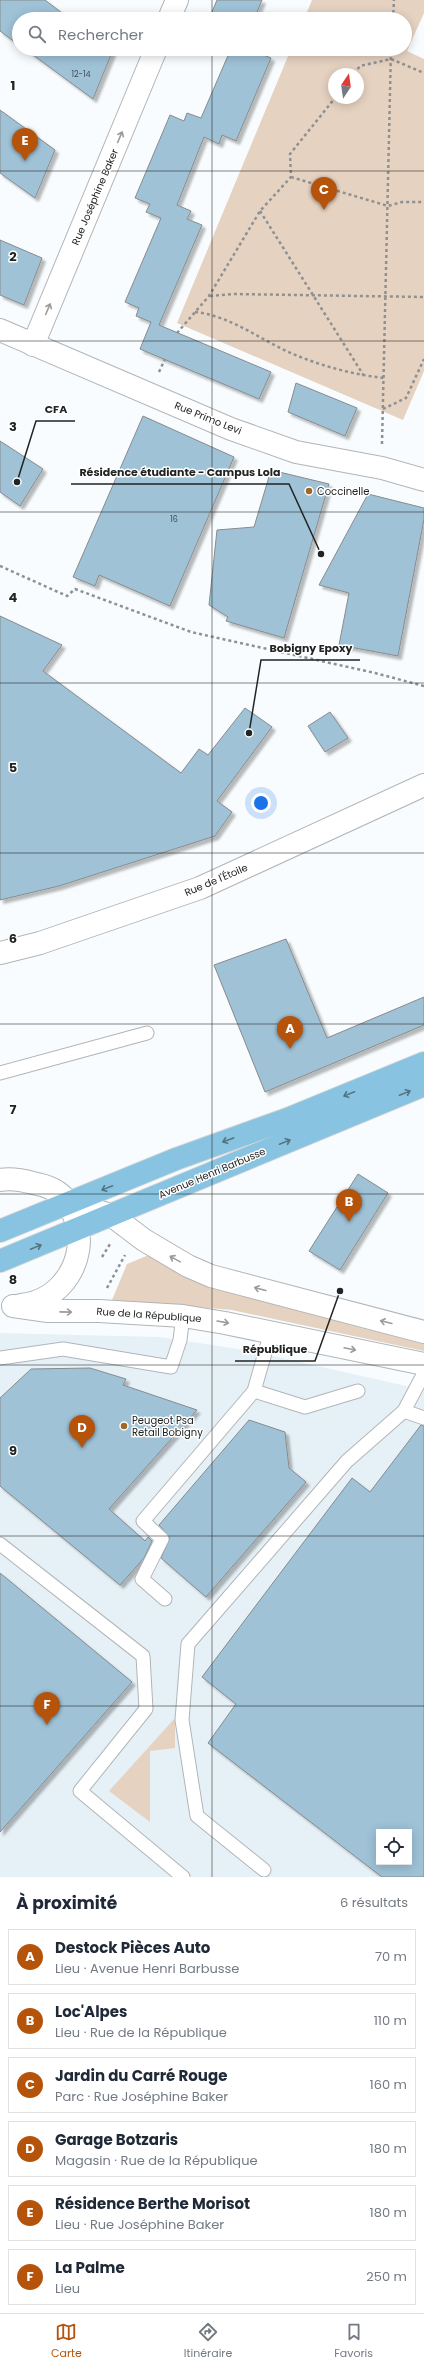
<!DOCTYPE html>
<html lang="fr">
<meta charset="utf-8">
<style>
body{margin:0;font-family:Poppins,sans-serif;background:#f2f2f3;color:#1f2937}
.controls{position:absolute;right:12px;bottom:12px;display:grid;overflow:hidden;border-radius:0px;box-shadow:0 2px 10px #0003}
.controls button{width:36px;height:36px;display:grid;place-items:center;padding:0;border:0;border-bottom:1px solid #e0e1e3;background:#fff;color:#1f2937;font:20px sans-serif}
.compass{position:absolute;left:328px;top:68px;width:36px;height:36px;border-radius:50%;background:#fff;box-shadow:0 2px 10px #0003;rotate:13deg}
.you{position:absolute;left:261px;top:803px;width:14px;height:14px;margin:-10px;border:3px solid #fff;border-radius:50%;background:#1a73e8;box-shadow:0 0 0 6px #1a73e833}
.badge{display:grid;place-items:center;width:26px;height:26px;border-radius:50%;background:#b45309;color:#fff;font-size:13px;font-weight:700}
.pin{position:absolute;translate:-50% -33px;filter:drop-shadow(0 1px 2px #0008)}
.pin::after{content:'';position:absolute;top:21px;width:14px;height:12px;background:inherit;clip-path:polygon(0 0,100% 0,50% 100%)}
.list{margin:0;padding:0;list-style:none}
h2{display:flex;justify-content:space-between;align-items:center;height:52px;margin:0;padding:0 16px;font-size:17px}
h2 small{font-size:13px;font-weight:400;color:#747a83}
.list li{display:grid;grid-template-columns:26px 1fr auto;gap:12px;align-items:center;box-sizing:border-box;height:56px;margin:0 8px 8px;padding:0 8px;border:1px solid #e0e1e3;border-radius:0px}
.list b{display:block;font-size:15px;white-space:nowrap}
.list p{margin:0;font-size:13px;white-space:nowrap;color:#747a83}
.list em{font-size:13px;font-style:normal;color:#747a83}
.icon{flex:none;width:22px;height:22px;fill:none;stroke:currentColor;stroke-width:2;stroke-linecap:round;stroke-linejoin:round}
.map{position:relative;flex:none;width:424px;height:1877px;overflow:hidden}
.search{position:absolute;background:#fff;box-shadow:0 2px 10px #0003;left:12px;right:12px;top:12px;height:44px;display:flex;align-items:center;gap:10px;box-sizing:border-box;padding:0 14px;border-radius:22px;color:#747a83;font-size:15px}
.sheet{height:436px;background:#fff}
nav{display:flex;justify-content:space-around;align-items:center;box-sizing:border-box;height:56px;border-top:1px solid #e0e1e3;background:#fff;font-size:11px;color:#747a83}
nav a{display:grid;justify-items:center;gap:2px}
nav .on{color:#b45309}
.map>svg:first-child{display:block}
</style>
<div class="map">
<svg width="424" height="1877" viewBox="0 0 424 1877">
<defs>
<filter id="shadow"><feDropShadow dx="3.5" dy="3.5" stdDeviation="1" flood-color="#0004"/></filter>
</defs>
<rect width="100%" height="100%" fill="#f8fcfe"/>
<path fill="#e6f1f7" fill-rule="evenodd" d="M0,1333L160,1337L251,1351L424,1390V1877H0ZM379,1832H409V1862H379Z"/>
<path fill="#e6d2c1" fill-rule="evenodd" d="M312,0H424V13L407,51L424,59V371L403,420L177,323L291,49H405V19H304ZM334,74H358V98H334Z
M149,1255L178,1273L208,1286L424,1341V1351L232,1310L112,1300L127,1264Z
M175,1718V1748L150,1751V1822L109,1791Z"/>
<path fill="#9fc2d7" stroke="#888b8d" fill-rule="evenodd" filter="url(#shadow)" d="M0,0H45L70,19H19V45L0,31Z
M217,0H262L254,19H209Z
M25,49H111L113,50L93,99Z
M226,49H249L271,58L236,141L222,135L219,144L204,137L177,205L191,211L187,219L202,225L159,325L271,372L259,399L140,349L151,322L136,316L139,308L125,302L161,218L146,212L150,204L135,198L170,115L184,121L187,113L201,118L230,51Z
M0,110L55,150L35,198L0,173Z
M0,240L42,258L24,305L0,295Z
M296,383L357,408L345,436L288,412Z
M143,416L234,457L170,606L99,575L95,586L73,577Z
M0,441L43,469L20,506L0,492Z
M271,470L329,484L284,638L226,621L228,617L209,605L217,530L254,527Z
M368,494L424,508V519L398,656L339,645L349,593L319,585Z
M0,616L62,645L43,671L181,773L199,749L208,755L245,708L272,727L217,801L232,812L215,836L59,886L0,900Z
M330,712L348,738L325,752L308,726Z
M286,939L327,1038L424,997V1025L265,1092L214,965Z
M358,1174L388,1193L340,1270L309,1251Z
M90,1368L126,1379L123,1385L197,1410L109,1509L145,1541L148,1537L152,1541L144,1558L120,1585L0,1486V1398L31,1369Z
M249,1420L285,1432L289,1468L306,1482L206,1597L161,1558L170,1538L159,1525Z
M421,1425L424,1426V1877H382L208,1743L236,1704L202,1677L352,1478L370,1492ZM379,1832H409V1862H379Z
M0,1573L132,1682L0,1832Z"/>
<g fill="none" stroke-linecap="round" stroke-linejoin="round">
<defs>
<path id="service" d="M0,1073L147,1033
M271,1332L254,1391L305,1407L358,1391
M0,1358L63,1349L171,1367L180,1340L183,1316
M404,1411L424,1418
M0,1544L143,1656L146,1709L80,1791L183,1877
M165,1599L142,1579L162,1539L143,1521L254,1391
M264,1870L197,1816L182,1720L188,1644L347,1461L404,1411L424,1373"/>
<path id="minor" d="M169,19L177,0
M0,330L231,429L296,452L382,468L424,480
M33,345L156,49
M0,953L40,943L200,888L424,785"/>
<path id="secondary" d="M0,1180C11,1178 22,1180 33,1183C44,1185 58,1190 65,1199C71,1205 73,1213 76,1221C88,1259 62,1301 21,1305
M69,1203L111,1215L144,1240L188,1266L211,1276L424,1332
M13,1306L48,1311H99L183,1316L225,1323L424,1364"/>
<path id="primary" d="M0,1231L176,1159L290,1118L424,1063
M0,1261L424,1085"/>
</defs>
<use href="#service" stroke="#b2b5b7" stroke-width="15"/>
<use href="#minor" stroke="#b2b5b7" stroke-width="24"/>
<use href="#secondary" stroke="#b2b5b7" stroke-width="24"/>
<use href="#primary" stroke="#d7d7d7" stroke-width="24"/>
<path stroke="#8e9192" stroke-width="2.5" stroke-dasharray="3 3" stroke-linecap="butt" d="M393,19L394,0
M354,74L360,66L391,59L424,73
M291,177L388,206L402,202H424
M260,211L364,376
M210,296L234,294L424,297
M195,312C233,316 264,343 298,356C325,367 356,375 384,378
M177,333L209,296L260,211L291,177L290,154L335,98
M159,372L165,359
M383,409L406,398L424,359
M382,444L391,49
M0,566L67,596L75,589L191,632L375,673L424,686
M102,1257L110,1244
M107,1288L125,1255"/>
<use href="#service" stroke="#fff" stroke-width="13"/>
<use href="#minor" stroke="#fff" stroke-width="22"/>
<use href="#secondary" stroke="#fff" stroke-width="22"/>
<use href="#primary" stroke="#88c4e1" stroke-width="22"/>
</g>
<defs><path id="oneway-shaft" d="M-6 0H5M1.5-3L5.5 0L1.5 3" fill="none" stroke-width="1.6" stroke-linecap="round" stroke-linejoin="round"/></defs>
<g stroke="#9c9c9c">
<use href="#oneway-shaft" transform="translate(120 137) rotate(-67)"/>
<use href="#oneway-shaft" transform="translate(48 309) rotate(-67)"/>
<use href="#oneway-shaft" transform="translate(175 1259) rotate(-151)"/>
<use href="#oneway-shaft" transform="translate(260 1289) rotate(-165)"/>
<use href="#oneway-shaft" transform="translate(66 1312) rotate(1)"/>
<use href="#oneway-shaft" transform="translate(223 1322) rotate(10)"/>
<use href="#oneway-shaft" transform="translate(386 1322) rotate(-166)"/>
<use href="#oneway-shaft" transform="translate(350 1349) rotate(12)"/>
</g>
<g stroke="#557482">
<use href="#oneway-shaft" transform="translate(405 1093) rotate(-22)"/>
<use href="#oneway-shaft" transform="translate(349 1094) rotate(158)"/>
<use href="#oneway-shaft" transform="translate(228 1140) rotate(160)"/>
<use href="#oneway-shaft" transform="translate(285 1142) rotate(-22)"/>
<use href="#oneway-shaft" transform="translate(107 1188) rotate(158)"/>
<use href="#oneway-shaft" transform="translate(36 1247) rotate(-22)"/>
</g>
<path fill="none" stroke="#222323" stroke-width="1" stroke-opacity="0.55" d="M212,0V19M212,49V1877M0,171H424M0,341H424M0,512H424M0,683H424M0,853H424M0,1024H424M0,1194H424M0,1365H424M0,1536H424M0,1706H424"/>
<g fill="#a16726" stroke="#fff" stroke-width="1.5">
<circle cx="309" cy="491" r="4"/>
<circle cx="124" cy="1426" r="4"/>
</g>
<g text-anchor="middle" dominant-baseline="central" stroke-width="3" stroke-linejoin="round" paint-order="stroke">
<g font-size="8" fill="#414b50">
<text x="81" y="74">12-14</text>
<text x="174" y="519">16</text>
</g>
<g font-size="10" fill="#222323" stroke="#fff">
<text transform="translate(95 197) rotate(-67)">Rue Joséphine Baker</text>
<text transform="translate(208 418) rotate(22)">Rue Primo Levi</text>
<text transform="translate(216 880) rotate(-23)">Rue de l'Étoile</text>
<text transform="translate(212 1173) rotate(-23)">Avenue Henri Barbusse</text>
<text transform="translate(149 1315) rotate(4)">Rue de la République</text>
</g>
<g font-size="10" fill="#222323" stroke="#fff" text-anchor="start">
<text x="317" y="491">Coccinelle</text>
<text x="132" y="1420">Peugeot Psa<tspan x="132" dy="12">Retail Bobigny</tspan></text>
</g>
</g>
<g font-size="13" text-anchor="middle" font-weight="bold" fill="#222323" stroke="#fff" stroke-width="3" stroke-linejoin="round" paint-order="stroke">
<text x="13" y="90">1</text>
<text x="13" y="261">2</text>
<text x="13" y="431">3</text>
<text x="13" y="602">4</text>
<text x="13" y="772">5</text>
<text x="13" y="943">6</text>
<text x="13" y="1114">7</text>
<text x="13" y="1284">8</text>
<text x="13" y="1455">9</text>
</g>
<path fill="none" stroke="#222323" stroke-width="1.5" d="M17 482L36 421H75M321 554L289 484H71M249 733L261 660H360M340 1291L315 1361H235"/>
<g fill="#222323" stroke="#fff" stroke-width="1.5">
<circle cx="17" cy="482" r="4"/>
<circle cx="321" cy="554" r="4"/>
<circle cx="249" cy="733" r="4"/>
<circle cx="340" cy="1291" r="4"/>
</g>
<g font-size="11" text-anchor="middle" font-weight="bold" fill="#222323" stroke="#fff" stroke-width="3" stroke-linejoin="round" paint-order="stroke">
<text x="56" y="413">CFA</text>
<text x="180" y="476">Résidence étudiante - Campus Lola</text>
<text x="311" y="652">Bobigny Epoxy</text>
<text x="275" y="1353">République</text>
</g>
</svg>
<div class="controls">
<button><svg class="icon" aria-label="locate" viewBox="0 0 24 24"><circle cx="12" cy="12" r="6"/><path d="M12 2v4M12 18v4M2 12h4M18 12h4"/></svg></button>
</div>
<svg class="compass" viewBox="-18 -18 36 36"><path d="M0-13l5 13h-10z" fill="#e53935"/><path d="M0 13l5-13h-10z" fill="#747a83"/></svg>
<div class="you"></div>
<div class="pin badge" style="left:290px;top:1049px">A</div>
<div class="pin badge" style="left:349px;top:1222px">B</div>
<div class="pin badge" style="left:324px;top:210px">C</div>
<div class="pin badge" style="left:82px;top:1448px">D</div>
<div class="pin badge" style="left:25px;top:161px">E</div>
<div class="pin badge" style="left:47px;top:1725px">F</div>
<div class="search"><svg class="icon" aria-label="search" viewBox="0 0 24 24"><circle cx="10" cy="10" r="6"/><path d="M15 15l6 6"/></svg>Rechercher</div>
</div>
<section class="sheet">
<h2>À proximité<small>6 résultats</small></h2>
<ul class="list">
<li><span class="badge">A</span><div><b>Destock Pièces Auto</b><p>Lieu · Avenue Henri Barbusse</p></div><em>70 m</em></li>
<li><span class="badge">B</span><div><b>Loc'Alpes</b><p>Lieu · Rue de la République</p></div><em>110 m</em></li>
<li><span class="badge">C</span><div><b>Jardin du Carré Rouge</b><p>Parc · Rue Joséphine Baker</p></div><em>160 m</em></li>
<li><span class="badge">D</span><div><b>Garage Botzaris</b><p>Magasin · Rue de la République</p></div><em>180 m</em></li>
<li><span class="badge">E</span><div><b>Résidence Berthe Morisot</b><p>Lieu · Rue Joséphine Baker</p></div><em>180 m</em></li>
<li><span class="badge">F</span><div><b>La Palme</b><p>Lieu</p></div><em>250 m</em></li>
</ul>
</section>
<nav>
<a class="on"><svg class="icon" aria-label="map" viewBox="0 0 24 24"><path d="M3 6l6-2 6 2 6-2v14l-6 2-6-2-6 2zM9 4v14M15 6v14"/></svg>Carte</a>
<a><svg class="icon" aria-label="directions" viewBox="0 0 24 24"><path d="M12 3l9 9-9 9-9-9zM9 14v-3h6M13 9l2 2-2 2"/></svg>Itinéraire</a>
<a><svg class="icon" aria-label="saved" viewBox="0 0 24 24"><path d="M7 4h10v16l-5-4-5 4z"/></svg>Favoris</a>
</nav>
